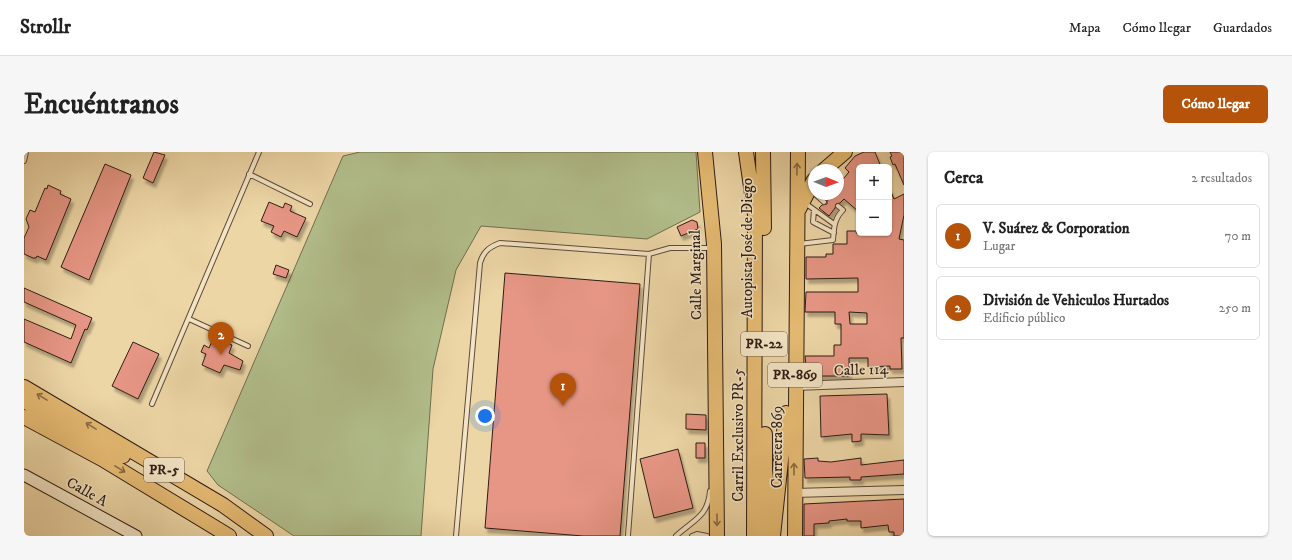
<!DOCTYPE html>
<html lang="es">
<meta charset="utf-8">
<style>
body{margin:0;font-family:"IM FELL DW Pica",serif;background:#f6f6f6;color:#222}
.controls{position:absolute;right:12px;top:12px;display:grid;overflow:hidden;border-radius:6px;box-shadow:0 1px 3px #0004}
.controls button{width:36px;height:36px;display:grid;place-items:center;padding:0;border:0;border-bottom:1px solid #e0e0e0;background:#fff;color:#222;font:20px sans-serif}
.compass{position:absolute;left:784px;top:12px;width:36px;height:36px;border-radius:50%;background:#fff;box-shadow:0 1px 3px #0004;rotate:91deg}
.you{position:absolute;left:461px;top:264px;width:14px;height:14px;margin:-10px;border:3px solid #fff;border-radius:50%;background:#1a73e8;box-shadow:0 0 0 6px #1a73e833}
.badge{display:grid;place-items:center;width:26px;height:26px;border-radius:50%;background:#b45309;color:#fff;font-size:13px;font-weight:700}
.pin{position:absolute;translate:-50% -33px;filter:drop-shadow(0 1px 2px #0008)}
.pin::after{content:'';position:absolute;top:21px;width:14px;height:12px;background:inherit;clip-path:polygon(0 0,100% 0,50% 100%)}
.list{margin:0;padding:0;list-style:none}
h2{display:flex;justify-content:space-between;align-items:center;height:52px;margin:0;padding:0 16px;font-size:17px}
h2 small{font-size:13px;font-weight:400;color:#767676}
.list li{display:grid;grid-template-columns:26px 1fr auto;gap:12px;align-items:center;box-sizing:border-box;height:64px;margin:0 8px 8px;padding:0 8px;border:1px solid #e0e0e0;border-radius:6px}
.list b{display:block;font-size:15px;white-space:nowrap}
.list p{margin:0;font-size:13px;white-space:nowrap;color:#767676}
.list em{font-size:13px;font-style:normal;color:#767676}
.map{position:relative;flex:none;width:880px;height:384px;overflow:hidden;border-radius:6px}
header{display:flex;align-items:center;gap:24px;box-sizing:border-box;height:56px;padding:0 20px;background:#fff;border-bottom:1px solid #e0e0e0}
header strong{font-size:19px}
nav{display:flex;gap:22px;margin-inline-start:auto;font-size:14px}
.intro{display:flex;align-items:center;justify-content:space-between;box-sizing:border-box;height:96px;padding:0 24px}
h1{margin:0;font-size:28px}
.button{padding:10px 18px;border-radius:6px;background:#b45309;color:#fff;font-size:14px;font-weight:700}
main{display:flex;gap:24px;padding:0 24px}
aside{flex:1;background:#fff;border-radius:6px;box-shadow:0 1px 3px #0004}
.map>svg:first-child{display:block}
</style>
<header>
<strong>Strollr</strong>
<nav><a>Mapa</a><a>Cómo llegar</a><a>Guardados</a></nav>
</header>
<div class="intro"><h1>Encuéntranos</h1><a class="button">Cómo llegar</a></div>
<main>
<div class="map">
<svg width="880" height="384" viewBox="0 0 880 384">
<defs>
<filter id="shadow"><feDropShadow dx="2.5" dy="4.5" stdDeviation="1" flood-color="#0004"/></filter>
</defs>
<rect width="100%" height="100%" fill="#edd6a6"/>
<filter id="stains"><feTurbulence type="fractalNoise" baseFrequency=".005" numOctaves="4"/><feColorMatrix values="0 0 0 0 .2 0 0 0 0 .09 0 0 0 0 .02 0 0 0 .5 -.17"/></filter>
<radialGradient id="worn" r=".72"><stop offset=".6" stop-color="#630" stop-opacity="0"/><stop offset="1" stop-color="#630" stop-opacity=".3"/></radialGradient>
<path fill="#b2bf8c" stroke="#706e50" d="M336,0H672L676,60L623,87L457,74L432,118L409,217L397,384H270L194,333L183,319L319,4Z"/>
<path fill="#e79685" stroke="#2e1d15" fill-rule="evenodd" filter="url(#shadow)" d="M130,0L141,3L129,31L119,26Z
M840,0H851L857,15H835V60L820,47L816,51L812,52L811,56L805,64L795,56L798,53L803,52V48L807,46V42H814V33L825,20L821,16L831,4Z
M866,0H880V33L871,12L869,13L866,5L868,4Z
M81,12L107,23L65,128L37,115Z
M24,33L37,39L36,42L47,47L22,108L13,104L12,106H9L0,102V86L5,75L2,67L6,58L11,60L21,36L23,37Z
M865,35L870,47L880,42V63L875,87L880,88V186H877L878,217H866V214L844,215V206H825V224H783L781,204H810V193H817V172H811V160H781L782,140H834V126L782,127V105H802V102H809V92H823V79H833L832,81H865ZM825,160L843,161V172H826Z
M245,50L259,56L261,51L268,54L266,59L282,66L273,85L260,79L257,85L247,80L250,74L237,69Z
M668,68L673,70L674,77L657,84L653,75Z
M252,113L265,118L262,126L249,122Z
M481,121L616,132L596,384H559L461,376Z
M0,136L68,166L63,178L61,177L47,211L0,190V167L47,187L52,173L0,150Z
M190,185L208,193L205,201L219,209L216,218L200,213L196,221L178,213L182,202L177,200L180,193L185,196Z
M109,190L135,202L114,247L88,234Z
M863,242L865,283L837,282V289L828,290V282L797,285L796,244Z
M662,262L682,263V278L662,277Z
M672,291H681V306H672Z
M654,297L669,356L630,366L616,307Z
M794,306V309L807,310L837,306V313L880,308V322L837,325V328H826V325L781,326L780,307Z
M880,347V384H870V380H865L864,373L837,376V369H823V367L805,369V371L790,372V384H780V352Z"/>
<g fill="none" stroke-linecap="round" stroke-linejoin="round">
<defs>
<path id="lane" d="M0,9L2,0
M225,22L286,52
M791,42L800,50
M801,42L804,45
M781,51L810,72
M790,58L789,70L810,81
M775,92L809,88C810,76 810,67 819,58L814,54
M165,167L224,194
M128,252L235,0
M432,384L456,111C459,100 465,95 476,91L625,102
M604,384L625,102L646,96H688
M652,384C669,368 684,365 686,339
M668,384L673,382L683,384"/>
<path id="street" d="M771,234L880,230
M770,341L880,338"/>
<path id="secondary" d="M0,323L112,384"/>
<path id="highway" d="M681,0L690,92L693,384
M722,0L731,63L730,384
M739,0L740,76
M800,18L821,0
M775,57L790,28
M0,235L199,353L242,384
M0,249L99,304
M0,265L78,307L205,384
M741,282V384
M749,384L762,261
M771,384L774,0"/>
</defs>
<use href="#lane" stroke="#5e4b39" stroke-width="6"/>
<use href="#street" stroke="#5e4b39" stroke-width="10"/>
<use href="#secondary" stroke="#2e1d15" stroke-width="13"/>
<use href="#highway" stroke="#2e1d15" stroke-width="16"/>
<use href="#lane" stroke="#f3e4c5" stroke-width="4"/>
<use href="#street" stroke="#f3e4c5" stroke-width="8"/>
<use href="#secondary" stroke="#f3e4c5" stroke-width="11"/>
<use href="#highway" stroke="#e6bb73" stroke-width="14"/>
</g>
<defs><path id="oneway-shaft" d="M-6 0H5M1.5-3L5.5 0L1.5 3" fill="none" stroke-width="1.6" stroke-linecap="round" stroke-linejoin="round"/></defs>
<g stroke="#8a6c44">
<use href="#oneway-shaft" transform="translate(773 17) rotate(-89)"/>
<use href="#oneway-shaft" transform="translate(18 245) rotate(-149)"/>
<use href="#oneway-shaft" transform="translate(67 274) rotate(-149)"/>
<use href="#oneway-shaft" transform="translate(96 317) rotate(31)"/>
<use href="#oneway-shaft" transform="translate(770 317) rotate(-90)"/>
<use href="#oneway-shaft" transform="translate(693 368) rotate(90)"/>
</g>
<g text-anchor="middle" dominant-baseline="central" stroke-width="3" stroke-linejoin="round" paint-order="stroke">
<g fill="#f3e4c5" stroke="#69594a" stroke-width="1">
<rect x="717" y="180" width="46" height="24" rx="3"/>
<rect x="744" y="211" width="54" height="24" rx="3"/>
<rect x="120" y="306" width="40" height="24" rx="3"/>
</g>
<g font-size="14" font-weight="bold" fill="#2e1d15">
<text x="740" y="192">PR-22</text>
<text x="771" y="223">PR-869</text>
<text x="140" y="318">PR-5</text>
</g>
<g font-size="15" fill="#2e1d15" stroke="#f3e4c5">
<text transform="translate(723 96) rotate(-90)">Autopista José de Diego</text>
<text transform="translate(672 123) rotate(-91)">Calle Marginal</text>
<text transform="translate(837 218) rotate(-2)">Calle 114</text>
<text transform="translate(714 283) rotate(-90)">Carril Exclusivo PR-5</text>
<text transform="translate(753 295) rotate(-90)">Carretera 869</text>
<text transform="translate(63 340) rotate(29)">Calle A</text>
</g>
</g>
<rect width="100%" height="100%" filter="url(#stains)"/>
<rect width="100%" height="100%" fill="url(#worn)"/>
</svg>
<div class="controls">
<button>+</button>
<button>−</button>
</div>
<svg class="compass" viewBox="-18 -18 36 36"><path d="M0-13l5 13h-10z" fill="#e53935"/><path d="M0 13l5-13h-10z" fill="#767676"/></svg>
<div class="you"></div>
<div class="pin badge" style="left:539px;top:254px">1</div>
<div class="pin badge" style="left:197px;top:203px">2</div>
</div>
<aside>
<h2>Cerca<small>2 resultados</small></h2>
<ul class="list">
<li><span class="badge">1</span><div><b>V. Suárez &amp; Corporation</b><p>Lugar</p></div><em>70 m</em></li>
<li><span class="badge">2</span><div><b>División de Vehiculos Hurtados</b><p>Edificio público</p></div><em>250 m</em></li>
</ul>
</aside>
</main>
